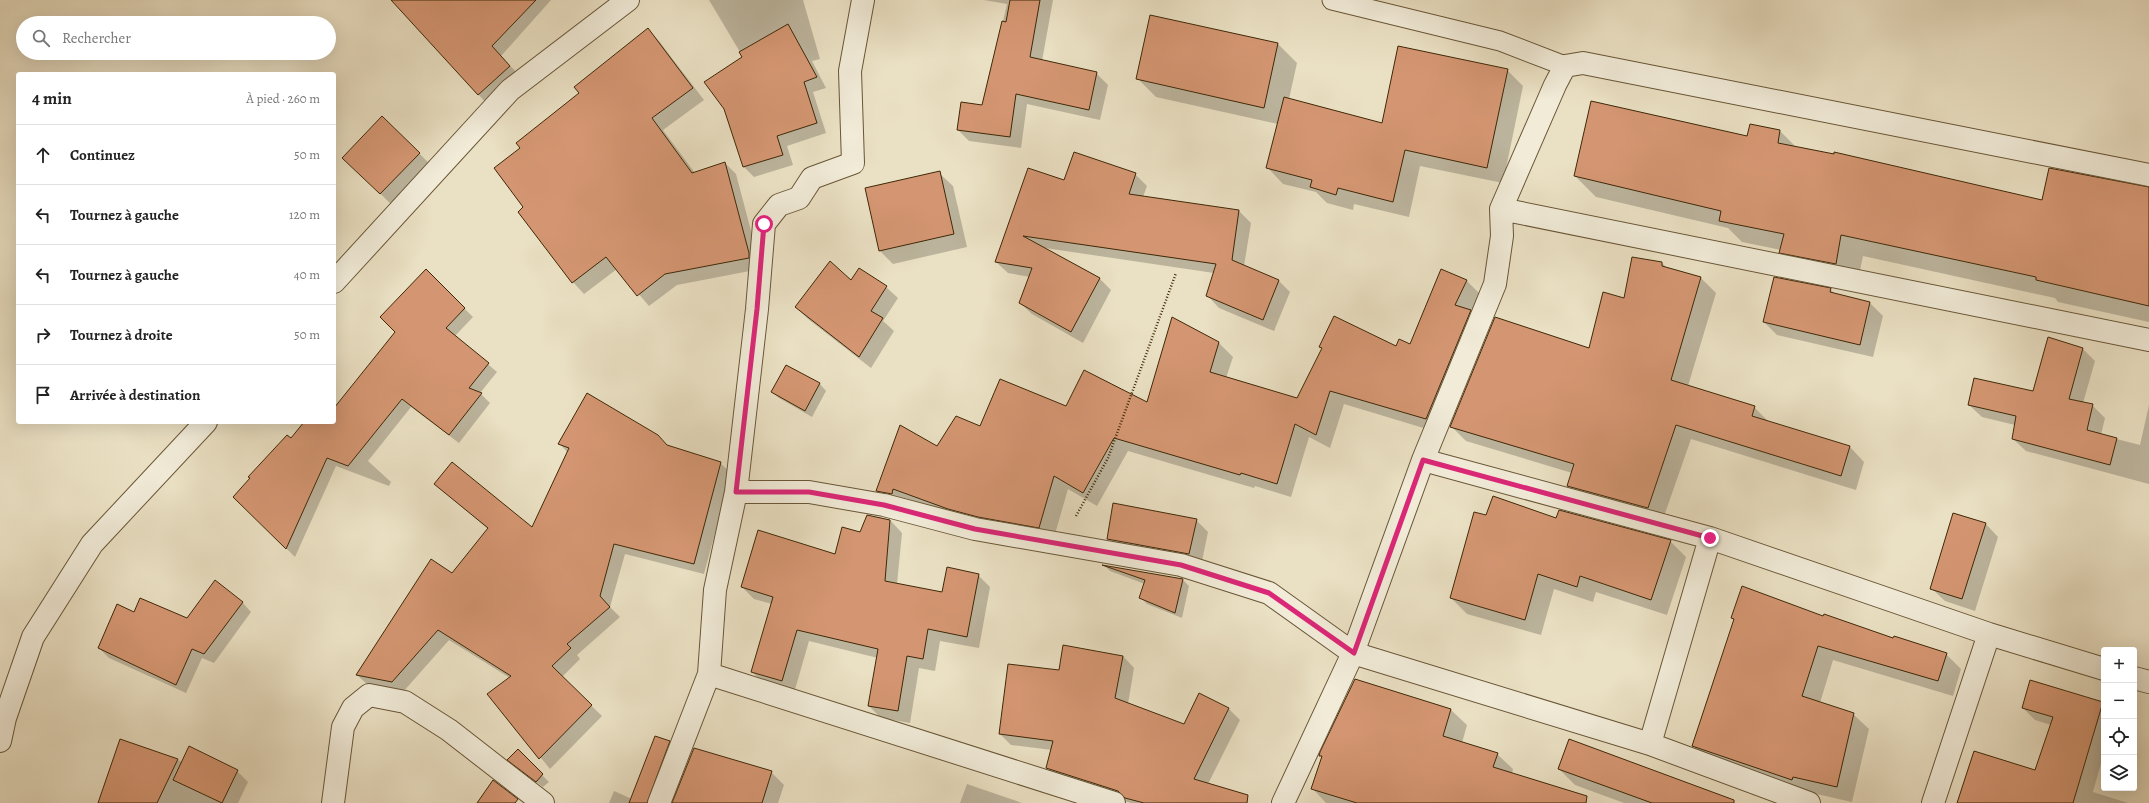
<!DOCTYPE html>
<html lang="fr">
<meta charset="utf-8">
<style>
body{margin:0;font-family:Alegreya,serif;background:#f6f6f6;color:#222}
.controls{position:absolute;right:12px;bottom:12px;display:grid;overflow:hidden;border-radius:4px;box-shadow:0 4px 16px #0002}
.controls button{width:36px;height:36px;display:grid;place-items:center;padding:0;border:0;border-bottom:1px solid #e0e0e0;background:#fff;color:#222;font:20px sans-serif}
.stop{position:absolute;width:12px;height:12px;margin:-9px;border:3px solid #db2777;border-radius:50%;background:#fff}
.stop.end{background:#db2777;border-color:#fff;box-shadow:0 1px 4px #0008}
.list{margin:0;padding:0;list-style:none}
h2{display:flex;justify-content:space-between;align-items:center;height:52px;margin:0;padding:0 16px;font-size:17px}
h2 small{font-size:13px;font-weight:400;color:#767676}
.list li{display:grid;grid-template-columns:26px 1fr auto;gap:12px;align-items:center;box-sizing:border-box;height:60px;padding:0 16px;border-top:1px solid #e0e0e0}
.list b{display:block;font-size:15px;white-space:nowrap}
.list em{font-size:13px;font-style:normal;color:#767676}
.icon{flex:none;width:22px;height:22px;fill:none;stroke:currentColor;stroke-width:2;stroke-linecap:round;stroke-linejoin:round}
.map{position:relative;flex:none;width:2149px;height:803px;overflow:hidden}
.search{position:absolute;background:#fff;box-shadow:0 4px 16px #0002;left:16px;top:16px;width:320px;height:44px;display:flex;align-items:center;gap:10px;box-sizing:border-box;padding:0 14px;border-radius:22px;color:#767676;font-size:15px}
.panel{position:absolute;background:#fff;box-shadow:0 4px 16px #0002;left:16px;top:72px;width:320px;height:352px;border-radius:4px}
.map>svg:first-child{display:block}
</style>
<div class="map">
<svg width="2149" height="803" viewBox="0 0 2149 803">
<rect width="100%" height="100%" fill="#eae0c3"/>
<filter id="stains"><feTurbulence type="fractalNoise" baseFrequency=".005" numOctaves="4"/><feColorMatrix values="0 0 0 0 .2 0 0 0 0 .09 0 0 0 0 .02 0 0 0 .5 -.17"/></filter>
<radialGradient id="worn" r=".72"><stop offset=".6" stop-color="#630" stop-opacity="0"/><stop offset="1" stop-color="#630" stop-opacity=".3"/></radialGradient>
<path fill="#0003" d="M456,0H551L501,56L519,75L487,104L478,94Z
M709,0H803L820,59L812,61L826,88L813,92L826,133L787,146L793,165L754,177L744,167L743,57Z
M984,0H1053L1042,61L1096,73L1108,85L1100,120L1027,104L1021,148L969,141L958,130L983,106L1007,4Z
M1151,16L1278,44L1297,63L1289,99L1383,124L1507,70L1523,86L1503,183L1420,166L1409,217L1354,204L1353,210L1327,203L1316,192L1283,184L1267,167L1278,124L1156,97L1137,78Z
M648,30L659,41L704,100L663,130L695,173L725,163L736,174L760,265V269L677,285L649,306L617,269L584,294L573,282L524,207L521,149Z
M382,117L433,167L394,207L357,171Z
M1780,131L1796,147L2043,201L2149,188V322L2058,302L2055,298L1863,256L1857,285L1802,274L1780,252L1781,250L1742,242L1728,228L1596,197L1575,176Z
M939,173L953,186L967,247L893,264L880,251Z
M1135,174L1147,186L1143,197L1239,211L1251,223L1244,266L1278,280L1290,292L1274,331L1219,308L1208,296L1214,273L1045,248L1099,278L1111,290L1083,343L1032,314L1020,303L1030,277L1008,273L996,262L1065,182Z
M1662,263L1668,269L1701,278L1716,293L1688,386L1754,407L1769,422L1850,447L1864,462L1856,490L1691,439L1662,522L1583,500L1568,486L1572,473L1466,441L1451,426L1590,349L1625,299Z
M426,270L473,317L455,336L497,372L480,393L490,403L459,443L411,407L368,461L391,482L389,486L336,466L295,557L234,497L291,440L305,422H334V410L396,332Z
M1466,280L1480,294L1440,433L1344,404L1330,448L1309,437L1291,497L1255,486L1254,488L1128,451L1097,506L1068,489L1053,541L890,504L877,491L938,447L980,427L1067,407L1148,403L1173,318L1219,343L1233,357L1226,378L1297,400L1323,349L1321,347L1396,348L1410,346Z
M852,281L886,287L898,298L883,321L894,331L871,368L808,319L796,307Z
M1830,289L1835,294L1870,303L1883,316L1873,357L1777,335L1764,322Z
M2082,348L2095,361L2083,403L2092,405L2105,418L2101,435L2140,445L2149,405V484L2026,451L2013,439L2015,425L1982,417L1969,405L2034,392Z
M786,366L820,384L826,391L812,417L779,398L772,392Z
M559,443L668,447L720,463L731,473L704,574L625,554L610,607L620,617L577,655L580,659L562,677L602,716L550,769L489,694L510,678L449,640L403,692L368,685L357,675L452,574L488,529L435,484L532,529L568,453Z
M1487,516L1557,519L1670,541L1686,557L1667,615L1596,592L1593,602L1554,589L1541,635L1467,614L1451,598Z
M890,520L902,533L897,584L943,594L978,575L990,587L979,648L940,641L935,671L919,668L910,723L881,718L869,706L878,658L809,641L794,693L765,684L752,672L772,604L754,599L742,587L835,555L861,533Z
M1196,520L1208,532L1201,566L1120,551L1108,539Z
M1985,523L1998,537L1975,611L1945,601L1931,588Z
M1105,566L1183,580L1189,586L1182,618L1147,604L1141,598L1145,584L1110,571Z
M242,602L251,612L214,663L202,658L186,693L109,658L99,648L134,613L187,620Z
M1732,618H1824L1946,654L1961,669L1953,696L1833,660L1820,703L1853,714L1869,729L1852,802L1808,792L1709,761L1693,746L1734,621Z
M1123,656L1134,668L1128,704L1184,725L1228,708L1240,720L1208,784L1229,803H1131L1058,779L1047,768L1052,750L1011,745L1000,734L1059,671Z
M1355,680L1451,710L1467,725L1462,743L1497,754L1513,769L1512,774L1552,803H1326L1313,789L1323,757L1321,755Z
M2102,702L2104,704V753L2093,792L2128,803H1958L2036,771L2051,725L2035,720L2023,708Z
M121,740L183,762L237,771L248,782L238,803H115Z
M669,742L682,754L663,803H609L614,791L632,799Z
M518,751L549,782L543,787L515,766Z
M1559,769L1708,803H1624L1575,785Z
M771,772L784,785L778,803H673Z
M967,784L1022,803H960Z"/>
<path fill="#d49672" stroke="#3e2807" d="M391,0H536L492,46L510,66L478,95Z
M1010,0H1040L1030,57L1097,72L1089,110L1016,94L1010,137L957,130L961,102L982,105L1002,21L1006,22Z
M1150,15L1278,43L1264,108L1136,79Z
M788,24L817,77L804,82L817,123L777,136L783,155L743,167L724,109L704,82L742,57L739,52Z
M648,28L693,88L652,118L692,173L725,162L749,253V258L665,274L637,296L606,257L572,283L518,212L523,207L494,168L520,148L516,143L579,93L574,87Z
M1398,46L1508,69L1487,168L1405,150L1393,202L1338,188L1336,195L1310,187L1312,180L1266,168L1284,97L1382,123Z
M1591,101L1747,136L1750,124L1780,130L1778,143L1834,154V152L2042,200L2049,168L2149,187V306L2036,280V277L1841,235L1836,264L1779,253L1784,234L1719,221L1721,211L1574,176Z
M382,116L420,153L380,194L342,158Z
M1074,152L1136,173L1129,194L1239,210L1232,260L1279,280L1263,320L1206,296L1216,264L1023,236L1100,278L1071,332L1019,303L1032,268L995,262L1028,168L1064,180Z
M940,171L954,234L879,251L865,188Z
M1632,257L1662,262V266L1701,277L1671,380L1755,406L1752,416L1850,446L1841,476L1676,425L1648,508L1567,486L1574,464L1450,427L1495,317L1589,348L1603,292L1624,298Z
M830,261L851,280L859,268L887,286L871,311L883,318L859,357L795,307Z
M426,269L465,308L446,328L489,363L469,388L482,393L449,435L402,399L348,466L327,458L286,549L233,497L250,478L248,477L287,435L291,438L304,422H334V408L395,332L380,317Z
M1441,269L1467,280L1455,305L1471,310L1426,419L1330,391L1316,435L1295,424L1277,484L1241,473L1240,475L1114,438L1083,493L1054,476L1039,528L978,517L948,509L893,489L892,494L876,491L900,425L937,446L956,416L980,426L1000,379L1066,406L1084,370L1147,402L1172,317L1219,342L1210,372L1297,398L1322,348L1319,347L1334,316L1396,346L1399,339L1410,344Z
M1774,277L1831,288L1830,292L1870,302L1860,345L1763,322Z
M2048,337L2083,348L2069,399L2093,404L2087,430L2117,438L2110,465L2012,439L2016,416L1968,405L1974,378L2033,391Z
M786,365L820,383L805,411L771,392Z
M587,393L658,435L667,445L721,462L694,564L614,544L600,596L610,607L567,644L571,648L552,666L592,705L539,759L487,694L511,676L438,630L392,682L356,675L431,559L452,573L488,528L434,484L452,462L532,527L569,448L558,444Z
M1493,496L1556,518L1559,510L1671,540L1651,600L1580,576L1577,587L1538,574L1525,620L1450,598L1474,512L1486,515Z
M1113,503L1197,519L1189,554L1107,539Z
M1953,513L1986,523L1962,599L1930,589Z
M867,515L890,520L885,581L942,592L947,567L979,574L967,637L928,629L923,659L907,656L898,711L868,706L878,649L797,630L782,681L751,672L773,597L741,587L758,530L835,554L842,527L860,532Z
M1102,565L1183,579L1175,613L1139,598L1145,580Z
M215,580L243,602L204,654L192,649L176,685L98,648L117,604L134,612L140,598L187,618Z
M1742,586L1823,616L1824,614L1893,638L1894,636L1947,653L1938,681L1818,646L1802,696L1854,713L1837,787L1793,777L1792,780L1692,746L1734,619L1731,618Z
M1063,645L1123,656L1115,698L1184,724L1199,693L1229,708L1194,779L1248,795L1247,803H1144L1125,798L1118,791L1046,768L1053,741L999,734L1008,664L1059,670Z
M1355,679L1451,709L1443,736L1498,753L1493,767L1587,796L1586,803H1357L1311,789L1322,756H1319L1320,752Z
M2030,680L2103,702L2073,803H1957L1974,751L2035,770L2053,717L2022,708Z
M655,736L670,741L647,803H629Z
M120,739L178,759L157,803H98Z
M1569,739L1734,800V803H1652L1558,769Z
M189,746L238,770L222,803L173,780Z
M694,748L772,771L762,803H672Z
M518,749L543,774L536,782L507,760Z
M493,780L518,799L515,803H477Z"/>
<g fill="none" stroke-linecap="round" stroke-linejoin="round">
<defs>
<path id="lane" d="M1332,0L1500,41L1565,66"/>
<path id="street" d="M1501,209L1555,85L1565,66L1583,63L2149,175
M334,282L510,90L628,0
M1423,460L1710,538L1989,634L2104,669
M736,492H809L884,505L975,529L1181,565L1269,593L1353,653L1650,744L1809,803
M709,674L1114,803
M2134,678L2149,682
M0,741L5,718L33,637L92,544L206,422
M1650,744L1710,538
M333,803L343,727L353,708L369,695L405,702L449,730L543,803
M659,803L709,674L715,590L736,492L757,309L764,224L779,205L799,198L812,178L853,163L850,71L863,0
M1283,803L1353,653L1423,460L1495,284L1502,236L1501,209L2149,340
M1933,803L1989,634"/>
</defs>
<use href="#lane" stroke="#695636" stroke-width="21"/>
<use href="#street" stroke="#695636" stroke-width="24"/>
<path stroke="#3e2807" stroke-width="2.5" stroke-dasharray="1 2" stroke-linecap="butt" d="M1076,516L1108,458L1176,273"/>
<use href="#lane" stroke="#f1ebd8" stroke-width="19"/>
<use href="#street" stroke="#f1ebd8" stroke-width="22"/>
</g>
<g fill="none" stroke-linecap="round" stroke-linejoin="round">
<path stroke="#db2777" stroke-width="5" d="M764,224L757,309L736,492H809L884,505L975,529L1181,565L1269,593L1354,653L1423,460L1710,538"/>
</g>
<rect width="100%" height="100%" filter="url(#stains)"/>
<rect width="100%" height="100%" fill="url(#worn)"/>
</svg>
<div class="controls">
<button>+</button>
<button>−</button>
<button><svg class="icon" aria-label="locate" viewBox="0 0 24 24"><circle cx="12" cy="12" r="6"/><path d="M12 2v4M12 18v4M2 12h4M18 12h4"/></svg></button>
<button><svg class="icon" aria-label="layers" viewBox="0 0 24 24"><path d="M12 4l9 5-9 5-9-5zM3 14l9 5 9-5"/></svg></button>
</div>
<div class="stop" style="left:764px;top:224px"></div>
<div class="stop end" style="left:1710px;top:538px"></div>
<div class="search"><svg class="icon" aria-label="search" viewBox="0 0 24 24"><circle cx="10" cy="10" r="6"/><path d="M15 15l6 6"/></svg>Rechercher</div>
<section class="panel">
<h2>4 min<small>À pied · 260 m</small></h2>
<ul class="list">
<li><svg class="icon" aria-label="ahead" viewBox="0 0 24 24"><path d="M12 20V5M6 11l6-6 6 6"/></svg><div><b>Continuez</b></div><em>50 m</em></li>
<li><svg class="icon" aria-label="left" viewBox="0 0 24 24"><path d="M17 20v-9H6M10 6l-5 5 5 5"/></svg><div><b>Tournez à gauche</b></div><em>120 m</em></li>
<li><svg class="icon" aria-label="left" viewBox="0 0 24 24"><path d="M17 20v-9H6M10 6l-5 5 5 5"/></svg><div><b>Tournez à gauche</b></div><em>40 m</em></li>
<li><svg class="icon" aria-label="right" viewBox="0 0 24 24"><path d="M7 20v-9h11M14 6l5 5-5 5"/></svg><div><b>Tournez à droite</b></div><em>50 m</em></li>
<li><svg class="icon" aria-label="arrive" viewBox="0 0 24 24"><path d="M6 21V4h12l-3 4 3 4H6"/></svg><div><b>Arrivée à destination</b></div></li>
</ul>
</section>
</div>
